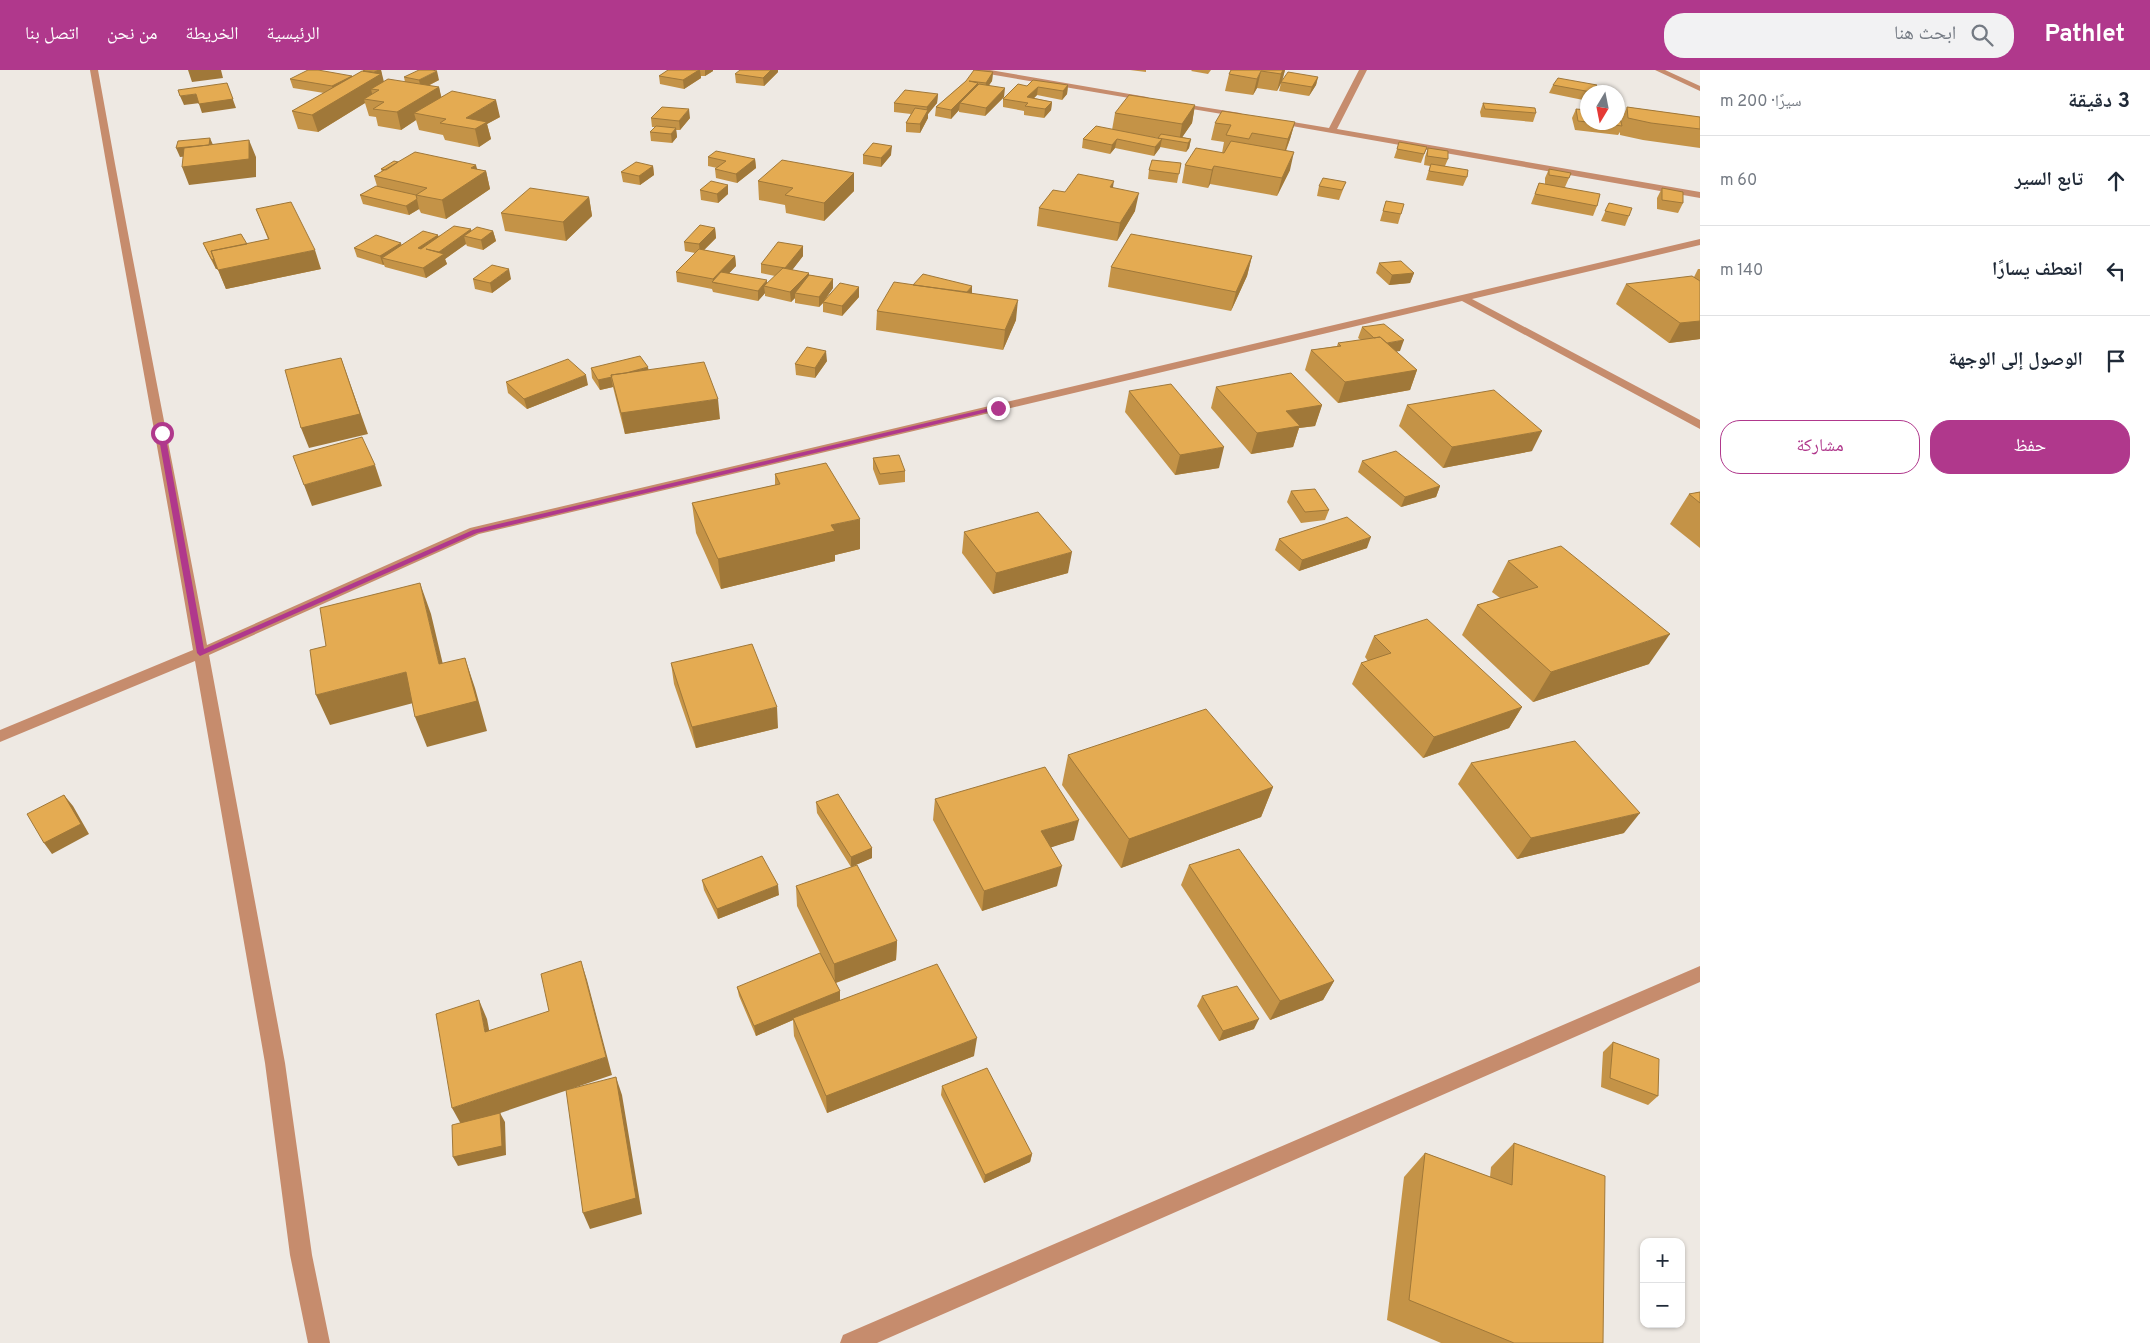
<!DOCTYPE html>
<html lang="ar">
<meta charset="utf-8">
<style>
body{margin:0;font-family:Overpass,"Noto Naskh Arabic",sans-serif;background:#f2f2f3;color:#1f2937;direction:rtl}
.controls{position:absolute;right:15px;bottom:15px;display:grid;overflow:hidden;border-radius:10px;box-shadow:0 1px 4px #0004}
.controls button{width:45px;height:45px;display:grid;place-items:center;padding:0;border:0;border-bottom:1px solid #e0e1e3;background:#fff;color:#1f2937;font:25px sans-serif}
.compass{position:absolute;left:1580px;top:15px;width:45px;height:45px;border-radius:50%;background:#fff;box-shadow:0 1px 4px #0004;rotate:190deg}
.stop{position:absolute;width:15px;height:15px;margin:-11px;border:4px solid #b0388c;border-radius:50%;background:#fff}
.stop.end{background:#b0388c;border-color:#fff;box-shadow:0 1px 5px #0008}
.list{margin:0;padding:0;list-style:none}
h2{display:flex;justify-content:space-between;align-items:center;height:65px;margin:0;padding:0 20px;font-size:21px}
h2 small{font-size:16px;font-weight:400;color:#747a83}
.list li{display:grid;grid-template-columns:32px 1fr auto;gap:15px;align-items:center;box-sizing:border-box;height:90px;padding:0 20px;border-top:1px solid #e0e1e3}
.list b{display:block;font-size:19px;white-space:nowrap}
.list em{font-size:16px;font-style:normal;color:#747a83}
.actions{display:flex;gap:10px;padding:15px 20px}
.actions a{flex:1;padding:11px 0;border:1px solid #b0388c;border-radius:20px;text-align:center;font-size:18px;color:#b0388c}
.actions .main{background:#b0388c;color:#fff}
.icon{flex:none;width:28px;height:28px;fill:none;stroke:currentColor;stroke-width:2;stroke-linecap:round;stroke-linejoin:round}
.map{position:relative;flex:none;width:1700px;height:1273px;overflow:hidden;direction:ltr}
header{display:flex;align-items:center;gap:30px;box-sizing:border-box;height:70px;padding:0 25px;background:#b0388c;color:#fff}
header strong{font-size:24px}
nav{display:flex;gap:28px;margin-inline-start:auto;font-size:18px}
.search{width:350px;height:45px;background:#f2f2f3;display:flex;align-items:center;gap:12px;box-sizing:border-box;padding:0 18px;border-radius:20px;color:#747a83;font-size:19px}
main{display:flex}
aside{flex:1;background:#fff}
.map>svg:first-child{display:block}
</style>
<header>
<strong>Pathlet</strong>
<div class="search"><svg class="icon" aria-label="search" viewBox="0 0 24 24"><circle cx="10" cy="10" r="6"/><path d="M15 15l6 6"/></svg>ابحث هنا</div>
<nav><a>الرئيسية</a><a>الخريطة</a><a>من نحن</a><a>اتصل بنا</a></nav>
</header>
<main>
<aside>
<h2>3 دقيقة<small>سيرًا · 200 m</small></h2>
<ul class="list">
<li><svg class="icon" aria-label="ahead" viewBox="0 0 24 24"><path d="M12 20V5M6 11l6-6 6 6"/></svg><div><b>تابع السير</b></div><em>60 m</em></li>
<li><svg class="icon" aria-label="left" viewBox="0 0 24 24"><path d="M17 20v-9H6M10 6l-5 5 5 5"/></svg><div><b>انعطف يسارًا</b></div><em>140 m</em></li>
<li><svg class="icon" aria-label="arrive" viewBox="0 0 24 24"><path d="M6 21V4h12l-3 4 3 4H6"/></svg><div><b>الوصول إلى الوجهة</b></div></li>
</ul>
<div class="actions"><a class="main">حفظ</a><a>مشاركة</a></div>
</aside>
<div class="map">
<svg width="1700" height="1273" viewBox="0 0 1700 1273">
<rect width="100%" height="100%" fill="#eee9e3"/>
<g fill="none" stroke-linecap="round" stroke-linejoin="round">
<path fill="#c68c6d" fill-rule="evenodd" d="M90,0H98C132,192 171,383 207,575L470,458L1700,169V175L1472,229L1700,350V359L1462,231L479,464L209,585L285,993L312,1185L330,1273H308L290,1185L265,993L195,591L0,672V660L193,580C160,387 123,194 90,0Z
M973,0H990L1147,27L1151,29L1147,31L977,2Z
M1359,0H1367L1337,59L1700,122V128L1275,53L1271,51L1275,49L1329,58Z
M1655,0H1665L1700,16V21Z
M1171,32L1240,43L1244,45L1240,47L1174,36L1170,34Z
M1700,896V912L877,1273H840L843,1265Z"/>
</g>
<path fill="#c49347" fill-rule="evenodd" d="M365,0H381L383,12H405L404,7L439,10L428,16L439,17L441,28L500,47L487,54L491,69L479,77L445,70L443,65L419,60L416,50L401,60L378,56L376,47L369,46L365,33L318,62L298,59L292,41L324,23L293,18L290,9L352,6V7Z
M668,0H713V1L705,6H701V8L684,19L660,14L659,6Z
M1130,0H1146V2Z
M1192,0H1211L1208,4L1191,1Z
M1231,0H1285L1282,11L1318,7L1316,15L1309,26L1279,21L1281,13L1277,21L1257,18L1253,25L1225,21L1229,4Z
M778,2L764,16L736,13L735,4Z
M993,2L992,11L989,15L1004,27L985,46L959,42V40L951,49L935,46L936,37L966,11Z
M1068,15L1067,24L1062,30L1037,25L1034,28L1052,32L1051,40L1044,48L1024,45V41L1003,37V29L1027,16Z
M1553,15H1597L1594,22H1588V31L1549,23Z
M938,24L937,33L928,44V48L920,63L906,62V53L911,44L894,42V33Z
M1483,33L1536,43L1533,52L1481,47L1480,42Z
M1195,35L1192,53L1182,67L1191,69L1189,78L1186,82L1160,77L1154,86L1115,78L1110,84L1082,78L1083,69L1112,60L1115,43ZM1128,63L1158,68V69Z
M1627,37L1700,47V78L1643,70L1620,65V62L1618,65L1575,60L1572,48L1576,39L1588,40V52H1618L1621,51Z
M651,48H690L680,60H676L677,67L672,73L651,71L650,62L655,57H652Z
M1295,52L1290,69L1286,81L1290,100L1277,126L1210,114L1208,118L1182,113L1185,95L1222,83L1224,72L1211,70L1215,53Z
M1427,77L1421,93L1394,88L1397,79Z
M1428,78L1448,89L1445,96L1467,107L1463,116L1426,110L1430,96L1424,95L1425,87Z
M863,85H891L881,97L863,94Z
M708,87L755,89L756,98L737,113L716,108L715,99L717,98L708,96Z
M398,92L477,99L486,101L490,119L446,149L421,143L419,139L409,145L363,134L360,125L377,116L374,106L382,102L381,99Z
M1181,93L1177,113L1148,109L1149,100Z
M653,96L654,105L640,115L623,112L621,102Z
M1549,99L1569,108L1565,117L1597,136L1593,146L1531,134L1539,113L1545,114V108Z
M854,103V121L824,151L786,143L785,135L759,130L758,111Z
M1346,112L1339,130L1317,126L1319,116Z
M728,115V124L718,133L701,130L700,120Z
M1113,118L1135,141L1117,171L1037,156L1039,138L1065,122Z
M1662,118L1683,133L1678,143L1657,139V128Z
M589,127L592,146L566,171L505,161L501,143Z
M1386,131L1401,144L1398,154L1380,151Z
M1609,133L1629,146L1625,156L1601,151Z
M256,139L321,199L226,219L218,199H216L207,182L203,173L247,174L268,169Z
M715,158L716,168L704,180L735,186L736,196L729,203L767,214L775,206L761,203V194L803,176V186L792,200L809,205L833,209V218L827,227H859L842,246L823,242V233L819,237L795,233V228L791,232L765,226V223L758,231L713,222L712,219L677,212L676,202L695,183L685,181L684,172Z
M471,159V162L493,161L496,171L483,180L467,176L466,174L445,189L447,194L426,208L385,197L384,195H383L357,187L354,178L402,175L438,165V166Z
M1252,186L1247,206L1231,241L1108,217L1111,197Z
M1379,193L1414,203L1410,213L1389,215L1376,203Z
M1698,199H1700V269L1669,273L1616,234L1626,214L1694,207Z
M473,209H511L492,223L475,219Z
M972,223L1016,250L1003,280L876,260L877,241Z
M1362,257L1400,281H1396L1417,300L1410,320L1338,333L1305,300L1311,280L1337,276L1338,273L1361,270L1358,268Z
M827,291L815,308L796,305L795,294Z
M591,298L649,300L720,349L625,364L615,325L613,317L600,320L592,308Z
M506,312L588,315L527,339L508,323Z
M1216,317L1322,335L1315,356L1299,358L1293,377L1251,384L1211,338Z
M1129,321L1219,398L1175,405L1125,342Z
M1407,335L1532,381L1443,398L1399,356Z
M873,388L905,401V412L879,415L873,399Z
M1362,391L1440,416L1436,427L1401,437L1358,402Z
M775,404L860,479L835,485V491L721,519L696,463L692,433L775,415Z
M1291,421L1329,440L1325,450L1301,453L1287,432Z
M1700,422V478L1670,454L1689,424Z
M964,462L1068,503L993,524L962,483Z
M1279,469L1367,478L1299,501L1275,480Z
M1508,491L1649,594L1533,632L1462,565L1477,535L1500,528L1492,522Z
M1374,566L1522,637L1509,658L1423,688L1352,614L1361,593L1368,591L1365,587Z
M671,593L778,658L696,678L674,614Z
M1068,685L1273,717L1261,747L1121,798L1062,715Z
M1471,693L1624,763L1517,789L1458,714Z
M935,729L1074,770L1051,777L1057,816L982,841L933,750Z
M816,732L872,778V788L851,797L817,743Z
M1189,795L1334,911L1323,930L1270,950L1181,815Z
M702,810L779,825L718,849L704,820Z
M796,816L897,871L896,890L836,913L840,921V930L974,986L827,1043L794,966L793,950L756,966L739,926L737,917L823,889L797,836Z
M1202,926L1254,959L1219,971L1197,936Z
M1613,972L1658,1026L1648,1035L1601,1017L1603,982Z
M942,1016L1032,1084L1030,1092L984,1113L941,1025Z
M1514,1073L1603,1273H1441L1387,1250L1404,1107L1425,1083L1490,1107L1491,1097Z"/>
<path fill="#a07839" d="M188,0H221L223,8L192,12Z
M379,0H381L386,20H379L371,19L373,28L364,29L365,33L318,62L312,45L368,5Z
M699,0H700L701,8L684,19L683,10Z
M705,0H713V1L705,6Z
M771,0H778V2L764,16L763,8Z
M1283,0H1285L1282,11L1277,21L1281,4Z
M437,1L439,10L421,19L419,10Z
M1261,1L1257,18L1253,25L1257,9Z
M993,2L992,11L985,21L986,13Z
M352,6L354,14L334,25L332,16Z
M1318,7L1316,15L1309,26L1312,17Z
M227,13L236,38L202,43L199,34Z
M978,13L977,22L960,33L959,40L951,49V40Z
M1068,15L1067,24L1062,30L1063,21Z
M439,17L443,34L414,43L416,50L401,60L397,42Z
M1038,17L1037,25L1027,35V27Z
M1005,18L1004,27L985,46L986,38Z
M196,24L200,33L184,35L180,26Z
M938,24L937,33L928,44V48L920,63V54L926,43L927,37Z
M496,30L500,47L487,54L491,69L479,77L475,59L466,48Z
M1052,32L1051,40L1044,48L1045,39Z
M1195,35L1192,53L1179,72L1182,54Z
M689,39L690,48L680,60L679,51Z
M1295,52L1290,69L1283,87L1288,69Z
M676,58L677,67L672,73L671,64Z
M210,68L214,77L212,84L180,87L176,78Z
M1117,69L1115,78L1110,84L1112,75Z
M1162,69L1160,78L1154,86L1155,77Z
M1191,69L1189,78L1186,82L1188,73Z
M249,70L256,87V107L189,115L182,97Z
M892,76L891,85L881,97V88Z
M1294,82L1290,100L1277,126L1282,108Z
M755,89L756,98L737,113L736,104Z
M476,95L479,106L486,101L490,119L446,149L442,130L471,98Z
M653,96L654,105L640,115L639,106Z
M1214,96L1210,114L1208,118L1212,100Z
M854,103V121L824,151V133Z
M1114,111L1111,129L1110,117Z
M728,115V124L718,133L717,124Z
M1139,123L1135,141L1117,171L1120,153Z
M589,127L592,146L566,171L563,152Z
M417,129L419,139L409,145L406,136Z
M715,158L716,168L700,184L699,174Z
M471,159L473,168L464,166L466,174L445,189L447,194L426,208L423,198L440,186L439,182Z
M493,161L496,171L483,180L481,170Z
M438,165L440,174L427,183L418,178Z
M401,173L404,183L382,188L384,194L383,195L380,186Z
M803,176V186L786,208L785,198Z
M251,180L255,190L216,199L212,190Z
M315,180L321,199L226,219L218,200Z
M735,186L736,196L719,214L713,213V209Z
M1252,186L1247,206L1231,241L1236,222Z
M509,199L511,209L492,223L490,213Z
M809,203V213L795,223V228L791,232L790,222Z
M1414,203L1410,213L1389,215L1392,205Z
M833,209V218L823,232V233L819,237V227Z
M767,210V217L764,216L765,223L758,231V221Z
M972,216V226L962,228Z
M859,217V227L842,246V236Z
M1018,230L1016,250L1003,280L1005,260Z
M1700,251V269L1669,273L1680,253Z
M1404,270L1400,281L1378,285L1382,274Z
M826,281L827,291L815,308V298Z
M341,288L368,364L309,378L301,358Z
M648,297L650,308L612,307Z
M1417,300L1410,320L1338,333L1345,312Z
M586,305L588,315L527,339L524,329Z
M611,307L613,317L600,320L598,310Z
M718,329L720,349L625,364L621,343Z
M1322,335L1315,356L1299,358L1293,377L1251,384L1257,363L1286,341Z
M1542,361L1532,381L1443,398L1452,377Z
M1224,377L1219,398L1175,405L1180,385Z
M375,395L382,416L312,436L304,415Z
M1440,416L1436,427L1401,437L1405,427Z
M860,449V479L835,485V491L721,519L718,489L831,455Z
M1371,467L1367,478L1299,501L1302,490Z
M1072,482L1068,503L993,524L996,503Z
M420,513L431,544L450,624L439,594Z
M1670,564L1649,594L1533,632L1551,602Z
M465,588L475,618L487,661L427,677L415,647Z
M406,602L417,632L330,655L316,625Z
M777,637L778,658L696,678L692,657Z
M1522,637L1509,658L1423,688L1434,667Z
M1273,717L1261,747L1121,798L1129,769Z
M64,725L73,736L89,764L52,784L44,773Z
M1640,743L1624,763L1517,789L1531,768Z
M1079,750L1074,770L1037,782L1041,761Z
M872,778V788L851,797V787Z
M1062,796L1057,816L982,841L984,821Z
M778,815L779,825L718,849L717,839Z
M897,871L896,890L835,913L834,894Z
M581,891L587,910L612,1005L462,1056L452,1038L606,987Z
M1334,911L1323,930L1270,950L1280,931Z
M840,921V931L793,948V950L756,966L754,956Z
M479,930L487,949L493,980L485,962Z
M1259,949L1254,959L1219,971L1223,961Z
M977,968L974,986L827,1043L826,1026Z
M616,1007L622,1025L642,1144L590,1159L583,1143Z
M500,1043L505,1052L506,1085L458,1096L453,1087Z
M1032,1084L1030,1092L984,1113L985,1105Z"/>
<path fill="#e4ab52" stroke="#a07839" d="M308,0H318L352,6L332,16L290,9Z
M365,0H379L374,2L363,1Z
M419,0H432L437,1L419,10L404,7Z
M668,0H699L683,10L659,6Z
M740,0H771L763,8L735,4Z
M974,0L993,2L986,13L969,11L978,13L951,40L936,37L966,11Z
M1231,0H1283L1281,4L1261,1L1257,9L1229,4Z
M362,1L381,4L312,45L292,41Z
M1288,2L1318,7L1312,17L1281,12Z
M1558,8L1597,15L1591,22L1553,15Z
M388,9L439,17L397,42L373,39L384,32L364,29L379,20L371,19Z
M1033,10L1068,15L1063,21L1038,17L1027,27L1052,32L1045,39L1025,36L1028,33L1003,29L1018,14L1027,16Z
M227,13L233,29L199,34L196,24L180,26L178,20Z
M979,14L1005,18L986,38L960,33Z
M905,20L938,24L927,37L894,33Z
M452,21L496,30L466,48L487,52L475,59L440,53L446,49L414,43Z
M1129,25L1195,35L1182,54L1115,43Z
M1483,33L1535,38L1536,43L1485,39Z
M662,37L689,39L679,51L651,48Z
M1627,37L1700,47V59L1651,53L1628,48Z
M915,38L928,40L920,54L906,53Z
M1576,39L1588,40V52L1578,51Z
M1222,41L1295,52L1288,69L1252,63L1249,69L1226,65L1231,55L1215,53Z
M1618,44H1619L1622,56L1595,52H1618Z
M656,56L676,58L671,64L650,62Z
M1096,56L1162,69L1155,77L1117,69L1112,75L1083,69Z
M1161,64L1191,69L1188,73L1158,68Z
M210,68L209,75L176,78L178,71Z
M249,70V89L182,97L184,78Z
M1231,71L1294,82L1282,108L1214,96L1212,100L1185,95L1196,78L1224,83Z
M1399,72L1427,77L1424,84L1397,79Z
M873,73L892,76L881,88L863,85Z
M1428,78L1448,81V89L1427,86Z
M716,81L755,89L736,104L715,99L726,91L708,87Z
M415,82L476,95L471,98L486,101L442,130L416,125L427,118L374,106Z
M782,90L854,103L824,133L785,125L793,118L758,111Z
M1152,90L1181,93L1179,104L1149,100Z
M394,91L398,92L386,100L381,99Z
M636,92L653,96L639,106L621,102Z
M1431,94L1468,100L1467,107L1429,101Z
M1549,99L1571,103L1569,108L1549,105Z
M1078,104L1114,111L1110,117L1139,123L1120,153L1039,138L1053,120L1065,122Z
M1323,108L1346,112L1342,120L1319,116Z
M711,111L728,115L717,124L700,120Z
M1539,113L1600,124L1597,136L1535,124Z
M376,116L416,125L417,129L406,136L360,125Z
M530,118L589,127L563,152L501,143Z
M1662,118L1683,122V133L1662,130Z
M1386,131L1404,134L1401,144L1383,141Z
M291,132L315,180L218,200L211,181L269,169L256,139Z
M1609,133L1632,138L1629,146L1605,141Z
M700,155L715,158L699,174L684,172Z
M454,156L471,159L439,182L426,179L444,184L423,198L382,188L423,161L438,165L418,178L421,179Z
M477,157L493,161L481,170L464,166Z
M241,164L247,174L211,181L214,189L212,190L203,173Z
M1131,164L1252,186L1236,222L1111,197Z
M376,165L401,173L380,186L354,178Z
M778,172L803,176L785,198L761,194Z
M699,179L735,186L713,209L676,202Z
M1401,191L1414,203L1392,205L1379,193Z
M492,195L509,199L490,213L473,209Z
M783,198L809,203L790,222L764,216Z
M721,202L767,210L758,221L712,212Z
M923,204L972,216L967,222L913,215Z
M809,205L833,209L819,227L795,223Z
M1692,206L1700,211V251L1680,253L1626,214Z
M894,212L1018,230L1005,260L877,241Z
M840,213L859,217L842,236L823,232Z
M1384,254L1404,270L1387,273L1380,267L1374,268L1362,257Z
M1380,267L1417,300L1345,312L1311,280L1341,276L1338,273Z
M807,277L826,281L815,298L795,294Z
M640,286L648,297L626,303L611,305L612,307L598,310L591,298Z
M341,288L360,344L301,358L285,300Z
M568,289L586,305L524,329L506,312Z
M704,292L718,329L621,343L611,305Z
M1291,303L1322,335L1286,341L1300,356L1257,363L1216,317Z
M1171,314L1224,377L1180,385L1129,321Z
M1494,320L1542,361L1452,377L1407,335Z
M362,367L375,395L304,415L293,386Z
M1396,381L1440,416L1405,427L1362,391Z
M899,385L905,401L880,404L873,388Z
M826,393L860,449L831,455L835,461L718,489L692,433L780,414L775,404Z
M1315,419L1329,440L1305,442L1291,421Z
M1700,422V433L1689,424Z
M1038,442L1072,482L996,503L964,462Z
M1347,447L1371,467L1302,490L1279,469Z
M1561,476L1670,564L1551,602L1477,535L1538,517L1508,491Z
M420,513L439,594L465,588L477,631L415,647L406,602L316,625L310,580L326,576L320,538Z
M1427,549L1522,637L1434,667L1361,593L1391,583L1374,566Z
M752,574L777,637L692,657L671,593Z
M1206,639L1273,717L1129,769L1068,685Z
M1575,671L1640,743L1531,768L1471,693Z
M1045,697L1079,750L1041,761L1062,796L984,821L935,729Z
M838,724L872,778L851,787L816,732Z
M64,725L81,754L44,773L27,744Z
M1239,779L1334,911L1280,931L1189,795Z
M762,786L778,815L717,839L702,810Z
M857,795L897,871L834,894L796,816Z
M820,883L840,921L754,956L737,917Z
M581,891L606,987L452,1038L436,944L479,930L485,962L549,941L541,904Z
M937,894L977,968L826,1026L793,948Z
M1237,916L1259,949L1223,961L1202,926Z
M1613,972L1659,989L1658,1026L1610,1008Z
M987,998L1032,1084L985,1105L942,1016Z
M616,1007L636,1128L583,1143L566,1020Z
M500,1043L502,1076L453,1087L452,1055Z
M1514,1073L1605,1106L1603,1273H1514L1409,1230L1425,1083L1512,1115Z"/>
<path fill="#b0388c" d="M998,336L1000,339L477,463L200,586L197,583L158,363L162,361L165,363L204,579L473,460Z"/>
</svg>
<div class="controls">
<button>+</button>
<button>−</button>
</div>
<svg class="compass" viewBox="-18 -18 36 36"><path d="M0-13l5 13h-10z" fill="#e53935"/><path d="M0 13l5-13h-10z" fill="#747a83"/></svg>
<div class="stop" style="left:162px;top:363px"></div>
<div class="stop end" style="left:998px;top:338px"></div>
</div>
</main>
